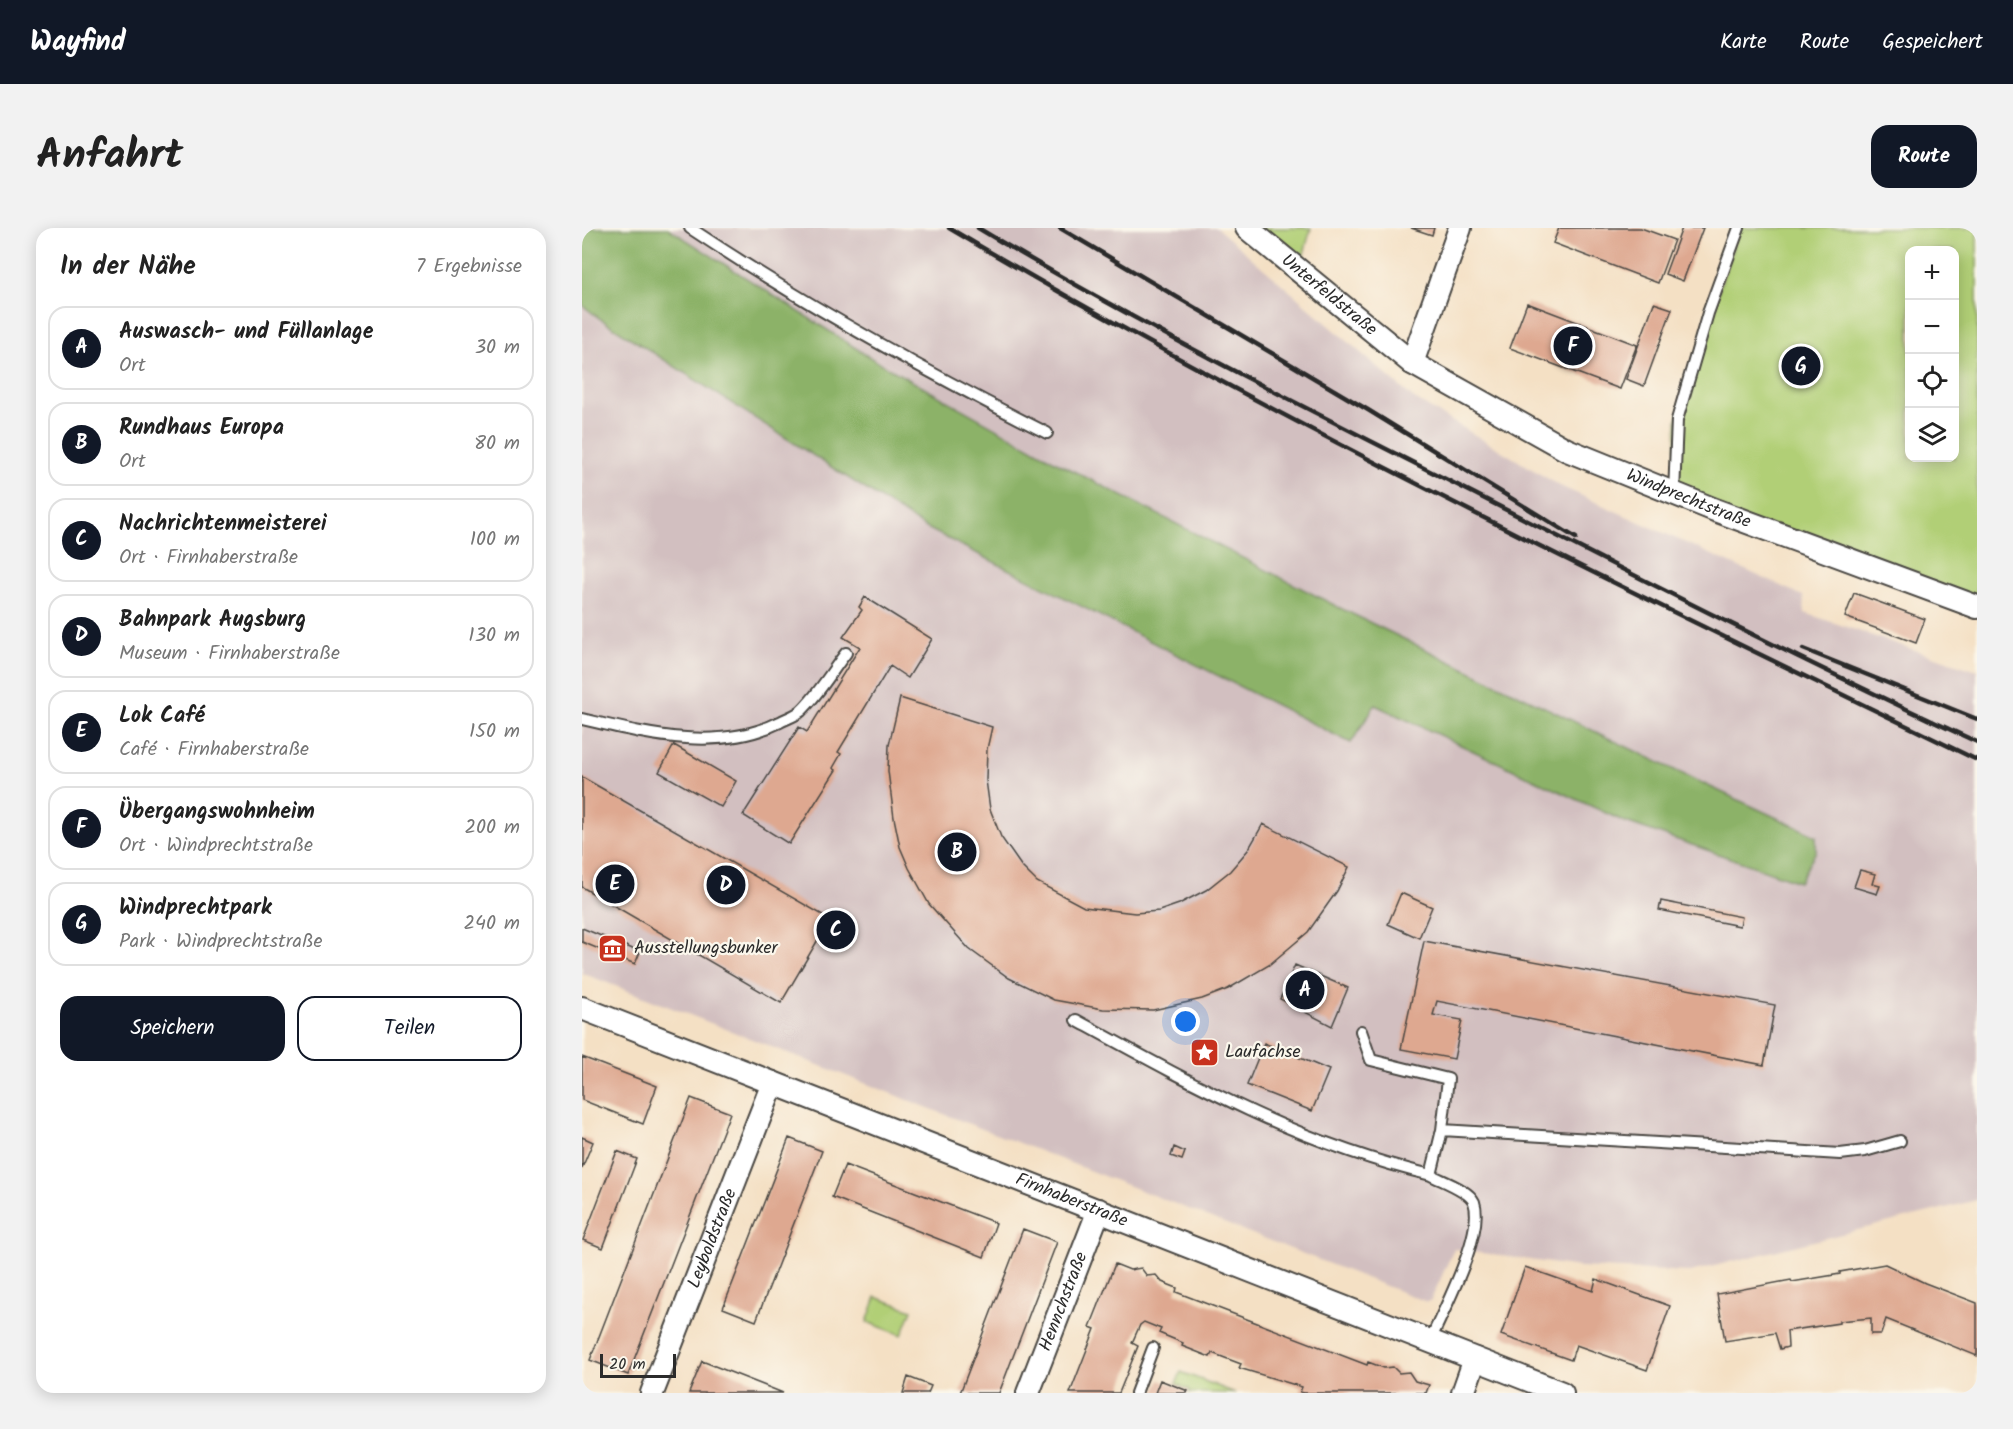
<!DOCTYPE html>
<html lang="de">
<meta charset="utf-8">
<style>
body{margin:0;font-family:Kalam,sans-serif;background:#f2f2f2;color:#222}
.controls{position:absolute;right:18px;top:18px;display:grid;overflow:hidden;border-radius:12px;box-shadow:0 3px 15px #0003}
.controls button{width:54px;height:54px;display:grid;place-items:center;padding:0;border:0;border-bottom:2px solid #e0e0e0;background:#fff;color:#222;font:30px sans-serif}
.scale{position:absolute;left:18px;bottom:15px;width:76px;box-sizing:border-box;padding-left:6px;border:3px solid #2b2b2b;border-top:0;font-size:16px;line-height:21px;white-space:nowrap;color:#2b2b2b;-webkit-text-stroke:4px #fbf7ec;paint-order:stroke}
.you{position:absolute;left:604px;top:794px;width:21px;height:21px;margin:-15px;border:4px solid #fff;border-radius:50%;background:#1a73e8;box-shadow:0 0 0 9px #1a73e833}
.badge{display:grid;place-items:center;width:39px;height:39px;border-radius:50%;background:#111827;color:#fff;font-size:20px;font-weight:700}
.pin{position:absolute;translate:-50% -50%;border:3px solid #fff;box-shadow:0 2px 6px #0006}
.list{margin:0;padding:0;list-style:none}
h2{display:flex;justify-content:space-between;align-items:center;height:78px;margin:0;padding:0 24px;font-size:26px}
h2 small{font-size:20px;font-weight:400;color:#767676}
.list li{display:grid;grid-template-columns:39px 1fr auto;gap:18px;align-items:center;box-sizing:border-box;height:84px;margin:0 12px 12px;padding:0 12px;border:2px solid #e0e0e0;border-radius:18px}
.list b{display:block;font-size:22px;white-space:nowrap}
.list p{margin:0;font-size:20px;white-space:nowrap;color:#767676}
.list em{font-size:20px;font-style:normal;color:#767676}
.actions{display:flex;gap:12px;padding:18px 24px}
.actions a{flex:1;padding:14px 0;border:2px solid #111827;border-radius:18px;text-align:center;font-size:21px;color:#111827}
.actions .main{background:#111827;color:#fff}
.icon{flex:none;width:33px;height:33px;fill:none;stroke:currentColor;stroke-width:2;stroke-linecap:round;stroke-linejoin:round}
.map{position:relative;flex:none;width:1395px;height:1165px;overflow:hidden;border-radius:18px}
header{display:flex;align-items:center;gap:36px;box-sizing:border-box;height:84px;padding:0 30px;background:#111827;color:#fff}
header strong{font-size:28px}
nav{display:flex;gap:33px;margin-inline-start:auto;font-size:21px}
.intro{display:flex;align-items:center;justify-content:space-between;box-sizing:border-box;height:144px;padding:0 36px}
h1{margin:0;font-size:42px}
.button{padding:15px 27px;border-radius:18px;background:#111827;color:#fff;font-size:21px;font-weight:700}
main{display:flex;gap:36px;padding:0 36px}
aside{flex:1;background:#fff;border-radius:18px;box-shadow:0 3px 15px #0003}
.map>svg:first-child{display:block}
</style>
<header>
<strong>Wayfind</strong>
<nav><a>Karte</a><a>Route</a><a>Gespeichert</a></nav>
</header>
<div class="intro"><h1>Anfahrt</h1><a class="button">Route</a></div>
<main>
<aside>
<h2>In der Nähe<small>7 Ergebnisse</small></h2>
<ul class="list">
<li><span class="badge">A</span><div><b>Auswasch- und Füllanlage</b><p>Ort</p></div><em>30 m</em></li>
<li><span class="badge">B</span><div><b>Rundhaus Europa</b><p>Ort</p></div><em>80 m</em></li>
<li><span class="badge">C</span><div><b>Nachrichtenmeisterei</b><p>Ort · Firnhaberstraße</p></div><em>100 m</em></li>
<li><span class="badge">D</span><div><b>Bahnpark Augsburg</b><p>Museum · Firnhaberstraße</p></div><em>130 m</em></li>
<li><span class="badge">E</span><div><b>Lok Café</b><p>Café · Firnhaberstraße</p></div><em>150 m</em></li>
<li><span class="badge">F</span><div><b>Übergangswohnheim</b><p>Ort · Windprechtstraße</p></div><em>200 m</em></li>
<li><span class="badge">G</span><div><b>Windprechtpark</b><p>Park · Windprechtstraße</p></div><em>240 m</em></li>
</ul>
<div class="actions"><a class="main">Speichern</a><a>Teilen</a></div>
</aside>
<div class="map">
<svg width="1395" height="1165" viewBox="0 0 1395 1165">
<rect width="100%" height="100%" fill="#fbf7ec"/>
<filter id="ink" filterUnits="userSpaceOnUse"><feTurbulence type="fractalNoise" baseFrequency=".0167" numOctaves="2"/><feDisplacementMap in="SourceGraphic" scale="12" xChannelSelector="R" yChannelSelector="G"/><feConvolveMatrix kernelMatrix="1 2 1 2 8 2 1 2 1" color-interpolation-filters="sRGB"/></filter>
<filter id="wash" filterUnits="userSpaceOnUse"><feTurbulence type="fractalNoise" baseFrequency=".008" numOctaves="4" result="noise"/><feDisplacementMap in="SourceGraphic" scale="24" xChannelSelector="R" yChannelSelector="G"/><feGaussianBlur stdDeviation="1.35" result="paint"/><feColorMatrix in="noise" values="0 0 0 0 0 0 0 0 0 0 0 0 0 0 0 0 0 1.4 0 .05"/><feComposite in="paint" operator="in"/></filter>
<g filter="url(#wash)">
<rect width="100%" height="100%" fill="#f4e0c4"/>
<path fill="#d2bfc0" d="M0,0H635L831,170L978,258L1221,368L1223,385L1395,443V972L1108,1044L997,1039L872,1021L849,1072L845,1074L0,745Z"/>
<path fill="#b1cf76" stroke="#6e7d50" stroke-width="1.5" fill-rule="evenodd" d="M665,0H729L717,44Z
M1157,0H1395V379L1092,266L1095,192ZM1328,22H1372V230H1328Z
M294,1069L330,1082L320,1107L285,1094Z
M599,1144L653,1165H607L608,1162L594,1156Z"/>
<path fill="#8cb267" stroke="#5c6e49" stroke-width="1.5" d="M0,0H86L294,133L478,236L756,379L1109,550L1234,608V623L1217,654L1041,593L793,477L769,515L341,298L17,90L0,77Z"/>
<g id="blocks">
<path fill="#dea890" d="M829,0H852L850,7Z
M977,0H1059L1092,12L1076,55L971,15Z
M1100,0H1121L1101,53L1083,46Z
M945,75L1055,117L1038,161L928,120Z
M1072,75L1090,81L1062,158L1044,151Z
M1272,365L1343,391L1334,415L1263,389Z
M283,369L350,411L326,450L308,438L256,524L259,526L251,540L254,542L207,616L161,587L217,499L225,504L278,419L261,409L280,382L277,379Z
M318,470L410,499L405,521L404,552L408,581L419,609L440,639L455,654L502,679L553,685L577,683L597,676L624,662L648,643L666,622L681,596L767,639L755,663L726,704L687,737L646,761L620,771L571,782L521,781L472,772L427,750L387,721L347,676L327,640L318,619L312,590L306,543L307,517Z
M92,517L154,553L139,579L77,544Z
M0,549L267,702L261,714L241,703L199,775L0,659Z
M1278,642L1293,646L1290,656L1298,658L1295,666L1272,659Z
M819,665L850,679L837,710L806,696Z
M1079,673L1160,689L1158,698L1077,682Z
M0,700L58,724L53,736L0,714Z
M842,713L1193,777L1182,837L855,773L851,787L880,792L872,831L819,821Z
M713,737L766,760L750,798L698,771Z
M682,815L747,842L730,883L665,857Z
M0,829L75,858L61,896L0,872Z
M109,870L148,885L46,1147L8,1132Z
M0,909L11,914L0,940Z
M207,910L240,923L174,1093L141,1080Z
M592,919L603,924L600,932L589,928Z
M35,923L55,931L21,1020L1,1012Z
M263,937L414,995L402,1029L250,969Z
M441,1001L475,1014L442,1100L417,1165H378Z
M533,1036L548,1042L559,1040L565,1048L574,1047L580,1054L595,1060L594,1064L785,1137L786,1134L802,1140L811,1139L817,1145L827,1144L833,1153L847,1157L844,1165H722L718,1164L720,1159L657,1140L659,1136L630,1125L628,1129L600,1118L601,1115L577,1105L579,1101L562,1094L558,1097L550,1115L556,1118L537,1165H488L513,1101L508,1099Z
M1303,1036L1343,1055L1395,1075V1128L1304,1091L1299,1106H1289V1090L1257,1093V1095L1205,1103L1206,1119L1198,1121L1193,1105L1143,1113L1135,1066L1209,1052L1210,1054L1258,1046V1044Z
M943,1039L1011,1063L1014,1051L1088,1078L1065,1142L994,1117L989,1132L919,1107Z
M120,1133L181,1157L201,1165H107Z
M326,1149L349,1158L346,1165H321Z
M578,1152L606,1163L605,1165H573Z"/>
</g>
</g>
<g filter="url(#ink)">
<use href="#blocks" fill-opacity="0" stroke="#494642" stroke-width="1.5"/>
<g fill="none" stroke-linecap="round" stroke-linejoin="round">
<defs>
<path id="service" d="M108,0C222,76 342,143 465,205
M1092,266L1095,192L1126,85L1157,0
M0,491C64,506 137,525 198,494C205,490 213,488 219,483C236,467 250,443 264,425
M494,792C611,856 718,916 849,947
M779,803L789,832L866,851L860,902
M848,1113C861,1083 903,1005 892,974C887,962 860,953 849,947L860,902L1258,926L1283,923L1318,913
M554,1165L571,1120"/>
<g id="minor">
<path id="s1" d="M665,0L830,135L985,222L1133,282L1395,379"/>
<path d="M830,135L878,0"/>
<path id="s2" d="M0,780L980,1165"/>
<path id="s3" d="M70,1165L191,855"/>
<path id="s4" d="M446,1165L517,982"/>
<path d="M881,1165L893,1131"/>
</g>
</defs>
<use href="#service" stroke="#494642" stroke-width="14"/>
<use href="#minor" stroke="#494642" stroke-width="26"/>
<use href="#service" stroke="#fff" stroke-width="10"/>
<use href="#minor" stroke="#fff" stroke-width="22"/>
<path stroke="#2b2b2b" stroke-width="4.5" d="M367,0C699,197 1048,363 1395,532
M396,0C559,98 729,183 899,269C1063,353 1228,437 1395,514
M478,0L786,182L994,310
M1221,421L1395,491"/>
</g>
</g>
<defs>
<symbol id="museum-square" viewBox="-11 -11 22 22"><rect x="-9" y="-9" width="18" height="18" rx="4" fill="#c8321e" stroke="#fbf7ec"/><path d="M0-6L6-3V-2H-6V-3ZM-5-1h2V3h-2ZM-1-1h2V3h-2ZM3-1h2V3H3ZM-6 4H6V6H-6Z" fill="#fff"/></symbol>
<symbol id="sight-square" viewBox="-11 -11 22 22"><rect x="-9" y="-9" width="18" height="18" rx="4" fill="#c8321e" stroke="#fbf7ec"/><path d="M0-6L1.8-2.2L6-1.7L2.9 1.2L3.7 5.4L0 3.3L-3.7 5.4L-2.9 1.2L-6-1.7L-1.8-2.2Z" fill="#fff"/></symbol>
</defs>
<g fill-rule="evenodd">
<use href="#museum-square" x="14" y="704" width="33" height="33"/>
<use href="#sight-square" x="606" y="808" width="33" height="33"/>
</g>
<g text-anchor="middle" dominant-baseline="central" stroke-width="4.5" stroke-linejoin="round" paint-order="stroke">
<g font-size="18" fill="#2b2b2b" stroke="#fbf7ec">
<text stroke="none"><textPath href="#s1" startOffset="106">Unterfeldstraße</textPath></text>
<text stroke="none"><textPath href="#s1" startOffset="522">Windprechtstraße</textPath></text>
<text stroke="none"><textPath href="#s2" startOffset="526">Firnhaberstraße</textPath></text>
<text stroke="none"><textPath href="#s3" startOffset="166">Leyboldstraße</textPath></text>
<text stroke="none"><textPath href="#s4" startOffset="98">Hennchstraße</textPath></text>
</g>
<g font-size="18" fill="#2b2b2b" stroke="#fbf7ec" text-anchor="start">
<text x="52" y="720">Ausstellungsbunker</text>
<text x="643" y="824">Laufachse</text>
</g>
</g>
</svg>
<div class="controls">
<button>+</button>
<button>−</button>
<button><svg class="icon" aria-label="locate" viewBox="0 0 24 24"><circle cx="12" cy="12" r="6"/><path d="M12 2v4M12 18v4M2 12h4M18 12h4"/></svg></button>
<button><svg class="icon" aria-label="layers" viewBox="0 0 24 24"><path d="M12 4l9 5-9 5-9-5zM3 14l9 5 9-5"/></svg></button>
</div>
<div class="scale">20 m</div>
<div class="you"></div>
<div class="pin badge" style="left:723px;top:762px">A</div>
<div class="pin badge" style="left:375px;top:624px">B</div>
<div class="pin badge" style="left:254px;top:702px">C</div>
<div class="pin badge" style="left:144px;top:657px">D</div>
<div class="pin badge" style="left:33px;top:656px">E</div>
<div class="pin badge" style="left:991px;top:118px">F</div>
<div class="pin badge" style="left:1219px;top:138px">G</div>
</div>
</main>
